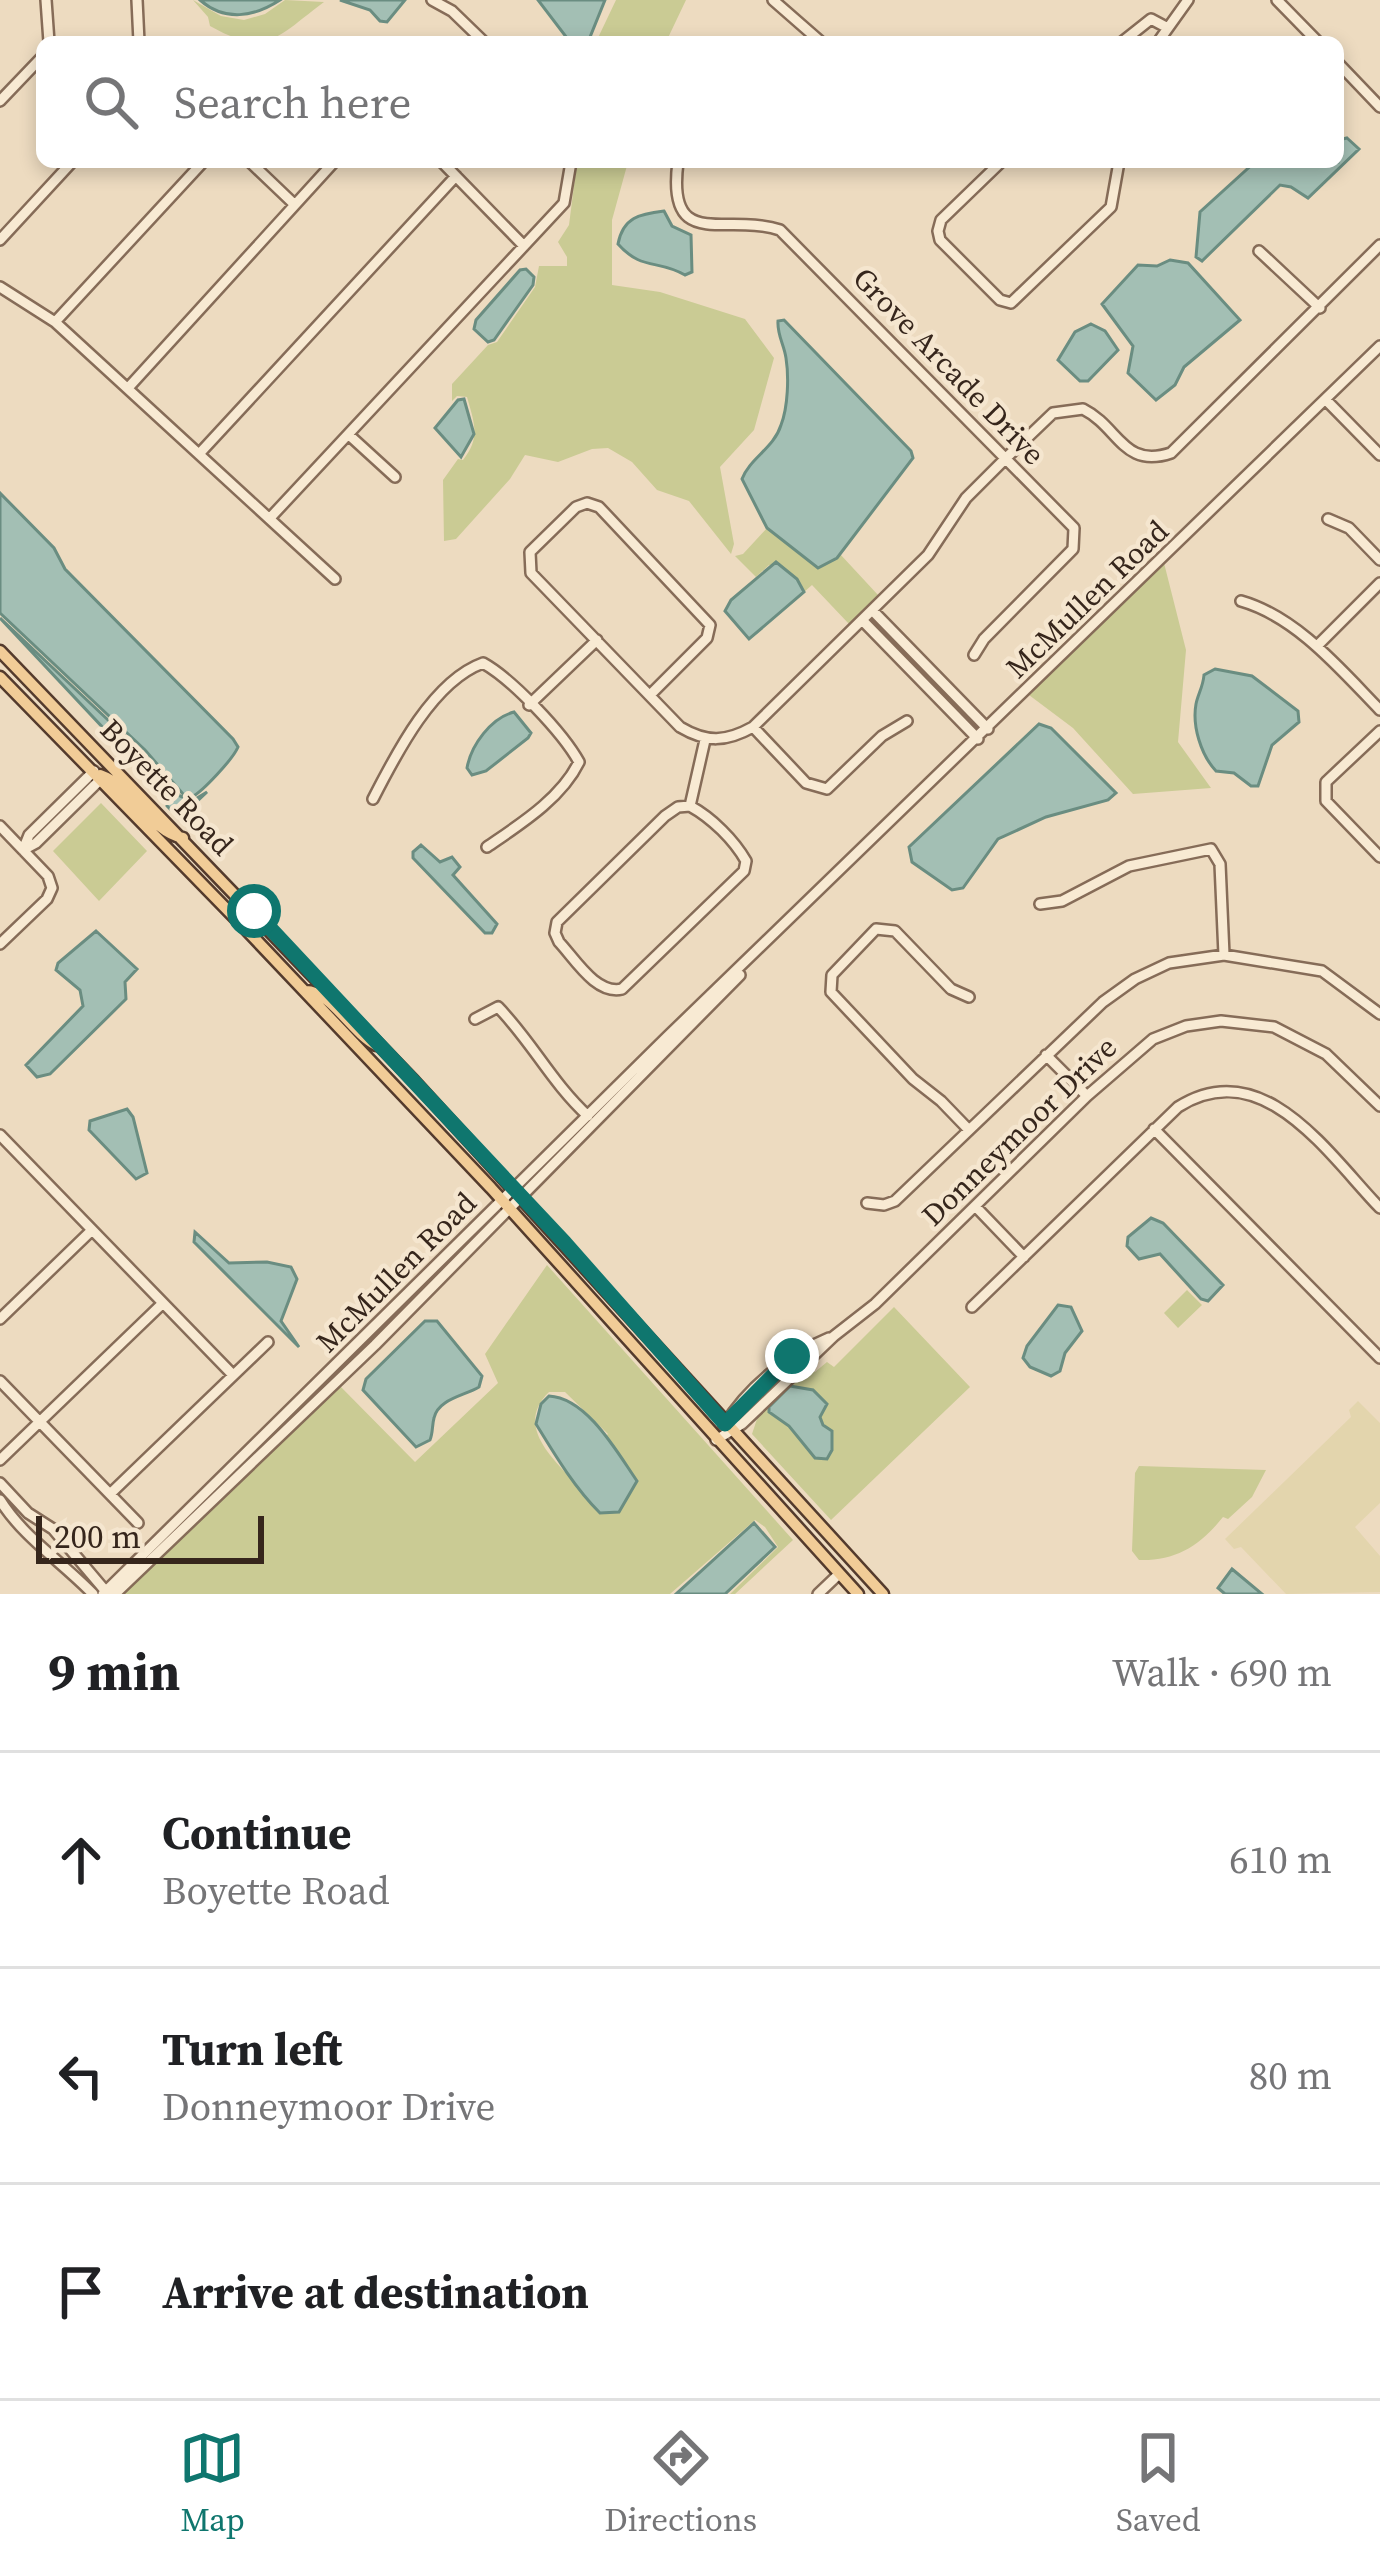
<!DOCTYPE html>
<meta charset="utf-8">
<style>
body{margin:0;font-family:"Source Serif 4",serif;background:#f2f2f2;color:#202124}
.scale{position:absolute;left:36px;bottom:30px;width:228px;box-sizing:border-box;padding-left:12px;border:6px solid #36261c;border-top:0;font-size:33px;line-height:42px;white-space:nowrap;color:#36261c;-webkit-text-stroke:9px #f5e6cf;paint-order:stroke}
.stop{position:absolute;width:36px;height:36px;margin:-27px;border:9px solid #0f766e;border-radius:50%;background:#fff}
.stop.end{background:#0f766e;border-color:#fff;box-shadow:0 3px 12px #0008}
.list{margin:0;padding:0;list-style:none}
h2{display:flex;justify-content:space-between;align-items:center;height:156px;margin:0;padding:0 48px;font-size:51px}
h2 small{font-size:39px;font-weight:400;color:#757577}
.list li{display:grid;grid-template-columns:78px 1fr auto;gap:36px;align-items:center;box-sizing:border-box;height:216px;padding:0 48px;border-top:3px solid #e0e0e0}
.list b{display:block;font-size:45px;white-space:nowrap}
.list p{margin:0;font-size:39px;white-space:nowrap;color:#757577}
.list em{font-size:39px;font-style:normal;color:#757577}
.icon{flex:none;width:66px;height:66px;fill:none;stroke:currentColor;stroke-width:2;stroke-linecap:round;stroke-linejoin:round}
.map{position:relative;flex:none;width:1380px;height:1594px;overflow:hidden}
.search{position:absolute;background:#fff;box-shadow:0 6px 18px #0003;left:36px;right:36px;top:36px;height:132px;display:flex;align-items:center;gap:30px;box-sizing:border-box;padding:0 42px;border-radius:18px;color:#757577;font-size:45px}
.sheet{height:804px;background:#fff}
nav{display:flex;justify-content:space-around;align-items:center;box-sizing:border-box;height:168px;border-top:3px solid #e0e0e0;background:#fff;font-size:33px;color:#757577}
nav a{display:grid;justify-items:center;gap:6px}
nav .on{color:#0f766e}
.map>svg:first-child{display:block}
</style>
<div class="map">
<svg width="1380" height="1594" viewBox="0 0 1380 1594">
<rect width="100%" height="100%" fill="#eddbc0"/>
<path fill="#e3d5ad" d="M1358,1401L1380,1423V1503L1355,1527L1380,1556V1592L1286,1594L1241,1547L1234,1549L1225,1539L1351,1417L1349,1410Z"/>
<path fill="#cacb94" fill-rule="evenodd" d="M193,0L221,16L244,20L265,14L285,0L324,2C277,37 267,58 210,26L208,17Z
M616,0H686L666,42H596Z
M577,162H628L612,220V285L660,292L745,319L774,358L754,430L720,467L734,544L731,554L689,501L657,490L632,462L608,448L592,449L558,462L525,455L510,479L456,539L444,541L443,480L458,459L463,460C481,438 474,422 467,397L457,396L452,401V384L488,345L497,342L535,287L539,266H567V257L558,242L569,225Z
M767,528L785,541L837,558L840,554L878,595L849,624L812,585L804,592L797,579L769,565L756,577L735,556L743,554Z
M1164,563L1186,650L1178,742L1211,788L1133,794L1073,728L1029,695Z
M101,803L147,851L99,901L53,851Z
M547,1265L793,1540L735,1594H730L778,1547L765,1527L755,1520L670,1594H120L338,1384L415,1462L498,1383L485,1354ZM549,1392H565L608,1434L567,1474C544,1450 519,1421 549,1392Z
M1187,1290L1202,1305L1178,1328L1164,1313Z
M894,1307L970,1387L831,1520L752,1434L758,1416L810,1369L815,1372L827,1362L834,1367Z
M1139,1466L1266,1470L1252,1497L1228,1519L1223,1517C1200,1546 1176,1561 1139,1560L1132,1551L1135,1473Z"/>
<path fill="#a3bfb4" stroke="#6a8d81" stroke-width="3" d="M200,0H280C254,17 225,22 200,0Z
M340,0H405L387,22L380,21L370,10Z
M538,0H605L588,42H570Z
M1347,138L1359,149L1308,198L1291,187L1280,185L1202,261L1196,257L1200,212L1255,162H1338V140Z
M664,211L672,226L691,235L692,272L685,275C657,259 642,271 618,244C623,217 640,214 664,211Z
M1170,260L1188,263L1240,320L1184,367L1175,385L1156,400L1128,373L1133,346L1102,304L1138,265L1157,266Z
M526,269L534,277L533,285L494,340L488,342L474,329L476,320L520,270Z
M784,320L911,451L913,458L837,558L818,568L767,528L742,479C750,458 774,448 781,425C788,407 789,377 786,358C784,344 777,335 778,321Z
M1091,324L1105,331L1118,350L1088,381H1080L1058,360L1075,332Z
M464,399L474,434L461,457L435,428L458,400Z
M0,493L54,548L65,569L233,739L238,747C233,759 203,791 192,797L183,794L145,750L0,613Z
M776,562L797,579L804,592L749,639L725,611L731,600Z
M0,618L143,753L180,796L192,801L207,792L190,808L174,813L167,806V786L145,757L108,733Z
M1215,669L1252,676L1298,711L1299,722L1272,745L1258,786H1251L1234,773L1216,771C1201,755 1192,726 1196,704C1198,694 1203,687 1204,675Z
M514,712L531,733L528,738L486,771L472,775L467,768C471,745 491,718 514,712Z
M1039,724L1051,728L1116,793L1108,800L1046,817L998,839L963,888L952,890L912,862L909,847Z
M421,845L440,862L452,857L460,867L453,875L497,924L492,933H485L413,858V852Z
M96,931L137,969L125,982L126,999L50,1074L37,1077L26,1065L83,1006L80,990L56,970L58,963Z
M127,1109L133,1117L147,1173L136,1179L89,1130L90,1121Z
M1151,1218L1163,1223L1223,1285L1208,1301L1201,1299L1160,1254L1139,1259L1127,1246L1128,1237Z
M195,1232L229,1263L267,1262L291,1267L297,1279L281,1321L299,1347L194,1242Z
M1058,1305L1071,1307L1082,1331L1065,1353L1060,1371L1051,1376L1030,1367L1023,1358L1027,1346Z
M425,1321H437L482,1376L479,1387C464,1396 438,1399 434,1418C432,1425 433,1433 430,1440L416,1447L363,1390L366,1379Z
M790,1386L813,1390L827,1404L820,1417L823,1425L832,1431V1450L827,1459L815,1458L789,1426L769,1412V1407Z
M549,1396C587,1398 617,1452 637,1481L619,1512L600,1513C574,1487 555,1455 536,1424L541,1404Z
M754,1523L775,1547L725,1594H676Z
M1232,1569L1262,1594H1225L1218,1588Z"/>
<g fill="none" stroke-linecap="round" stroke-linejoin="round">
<defs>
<path id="minor" d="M46,0L49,42
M137,0L139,42
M432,0L452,11L484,42
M773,0L821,42
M1277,0L1318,42
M1122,42L1151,19L1166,27
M1158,42L1188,0
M1338,63L1380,107
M0,101L42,57
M250,162L294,204
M442,162L524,246
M678,162C666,253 726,212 780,230L1074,528L1073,549L984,639L974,655
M1001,162L941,220L938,231L940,240L1000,300L1011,303L1111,207L1119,162
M0,240L72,162
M1259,251L1320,308
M0,287L55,322L335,579
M55,322L203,162
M128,388L334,162
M1326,400L1380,455
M349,435L395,477
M199,454L456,176
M270,518L564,203L571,162
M1328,519L1349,528L1380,560
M1241,601C1297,617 1341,670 1380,710
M872,610L988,729
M862,620L978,739
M1317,646L1380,583
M650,695L707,638L710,625L599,507L587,503L576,507L530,552L531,573L680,727C707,743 726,742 753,727L928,555L966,498L1006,458L1053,413L1083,409C1119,427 1123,469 1171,453L1380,245
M529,705L597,640
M753,727L806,783L827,789L882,736L907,721
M1380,731L1326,782V801L1380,857
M373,799C396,754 433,681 483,663C512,679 563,733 579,762C561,799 519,825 487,847
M690,806C712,818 734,840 746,861L744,871L622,989C596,995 575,959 559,942L555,933L557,922L665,816L678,807Z
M690,806L705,740
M0,826L48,876L52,888L47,899L0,944
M23,850L29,835L94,771
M23,850L36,843L101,779
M1040,904L1062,901L1129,866L1211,849L1220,864L1224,955
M475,1019L498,1007C532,1042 552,1083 588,1116
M1046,1055L1087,1096
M1154,1129L1380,1358
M969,1130L941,1101L913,1079L831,992L832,975L876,929L895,931L951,989L969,997
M0,1135L233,1375
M867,1203L884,1205L895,1201L1103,1002L1135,979L1169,963L1224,955L1322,971L1380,1014
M975,1206L1024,1257
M972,1307L1178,1107C1263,1053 1328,1154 1380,1208
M0,1319L92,1230
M0,1381L138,1523
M724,1426C748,1387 788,1355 829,1338
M716,1440L742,1424L834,1336L875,1304L1087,1096L1153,1039L1186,1026L1221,1021L1274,1027L1326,1054L1380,1106
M0,1460L163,1303
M0,1483L28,1513L53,1529L108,1594
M110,1494L268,1342
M0,1500C23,1537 62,1562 93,1594
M103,1594L667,1037L1380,346
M115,1594L375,1345L740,975
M818,1594L839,1574"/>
<path id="major" d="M0,651L414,1081L883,1594
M0,677L241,924L491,1188L858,1594
M100,775C134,787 149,831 183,838
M305,991C330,990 352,1033 376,1045"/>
</defs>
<use href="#minor" stroke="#866c58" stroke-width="14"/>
<use href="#major" stroke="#543b2d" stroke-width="15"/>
<use href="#minor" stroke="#f8ead3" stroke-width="9"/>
<use href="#major" stroke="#f1cc97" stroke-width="10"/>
</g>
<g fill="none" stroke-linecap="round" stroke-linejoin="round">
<path stroke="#0f766e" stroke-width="15" d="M254,911L565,1243L725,1424L792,1356"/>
</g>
<g text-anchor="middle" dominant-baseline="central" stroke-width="9" stroke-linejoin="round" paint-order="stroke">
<g font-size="30" fill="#36261c" stroke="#f5e6cf">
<text transform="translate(949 366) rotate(46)">Grove Arcade Drive</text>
<text transform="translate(1087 599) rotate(-44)">McMullen Road</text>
<text transform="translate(167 787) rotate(46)">Boyette Road</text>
<text transform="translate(1019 1131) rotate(-44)">Donneymoor Drive</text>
<text transform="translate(396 1272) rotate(-45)">McMullen Road</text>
</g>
</g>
</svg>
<div class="scale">200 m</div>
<div class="stop" style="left:254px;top:911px"></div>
<div class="stop end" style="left:792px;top:1356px"></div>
<div class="search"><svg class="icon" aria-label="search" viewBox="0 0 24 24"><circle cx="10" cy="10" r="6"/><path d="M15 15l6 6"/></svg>Search here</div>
</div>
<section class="sheet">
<h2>9 min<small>Walk · 690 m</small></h2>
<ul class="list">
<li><svg class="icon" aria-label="ahead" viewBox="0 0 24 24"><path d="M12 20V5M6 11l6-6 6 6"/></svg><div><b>Continue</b><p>Boyette Road</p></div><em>610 m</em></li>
<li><svg class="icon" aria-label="left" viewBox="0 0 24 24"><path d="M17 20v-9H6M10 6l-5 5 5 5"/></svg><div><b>Turn left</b><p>Donneymoor Drive</p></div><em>80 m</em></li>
<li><svg class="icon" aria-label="arrive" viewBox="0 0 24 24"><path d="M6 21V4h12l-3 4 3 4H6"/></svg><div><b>Arrive at destination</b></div></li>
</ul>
</section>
<nav>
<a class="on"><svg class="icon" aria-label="map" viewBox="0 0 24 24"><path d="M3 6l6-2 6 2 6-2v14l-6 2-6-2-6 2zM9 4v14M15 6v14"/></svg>Map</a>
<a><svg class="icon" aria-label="directions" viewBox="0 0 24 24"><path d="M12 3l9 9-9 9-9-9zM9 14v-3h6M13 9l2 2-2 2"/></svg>Directions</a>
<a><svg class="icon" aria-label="saved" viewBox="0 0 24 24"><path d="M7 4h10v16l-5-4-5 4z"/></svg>Saved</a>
</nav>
